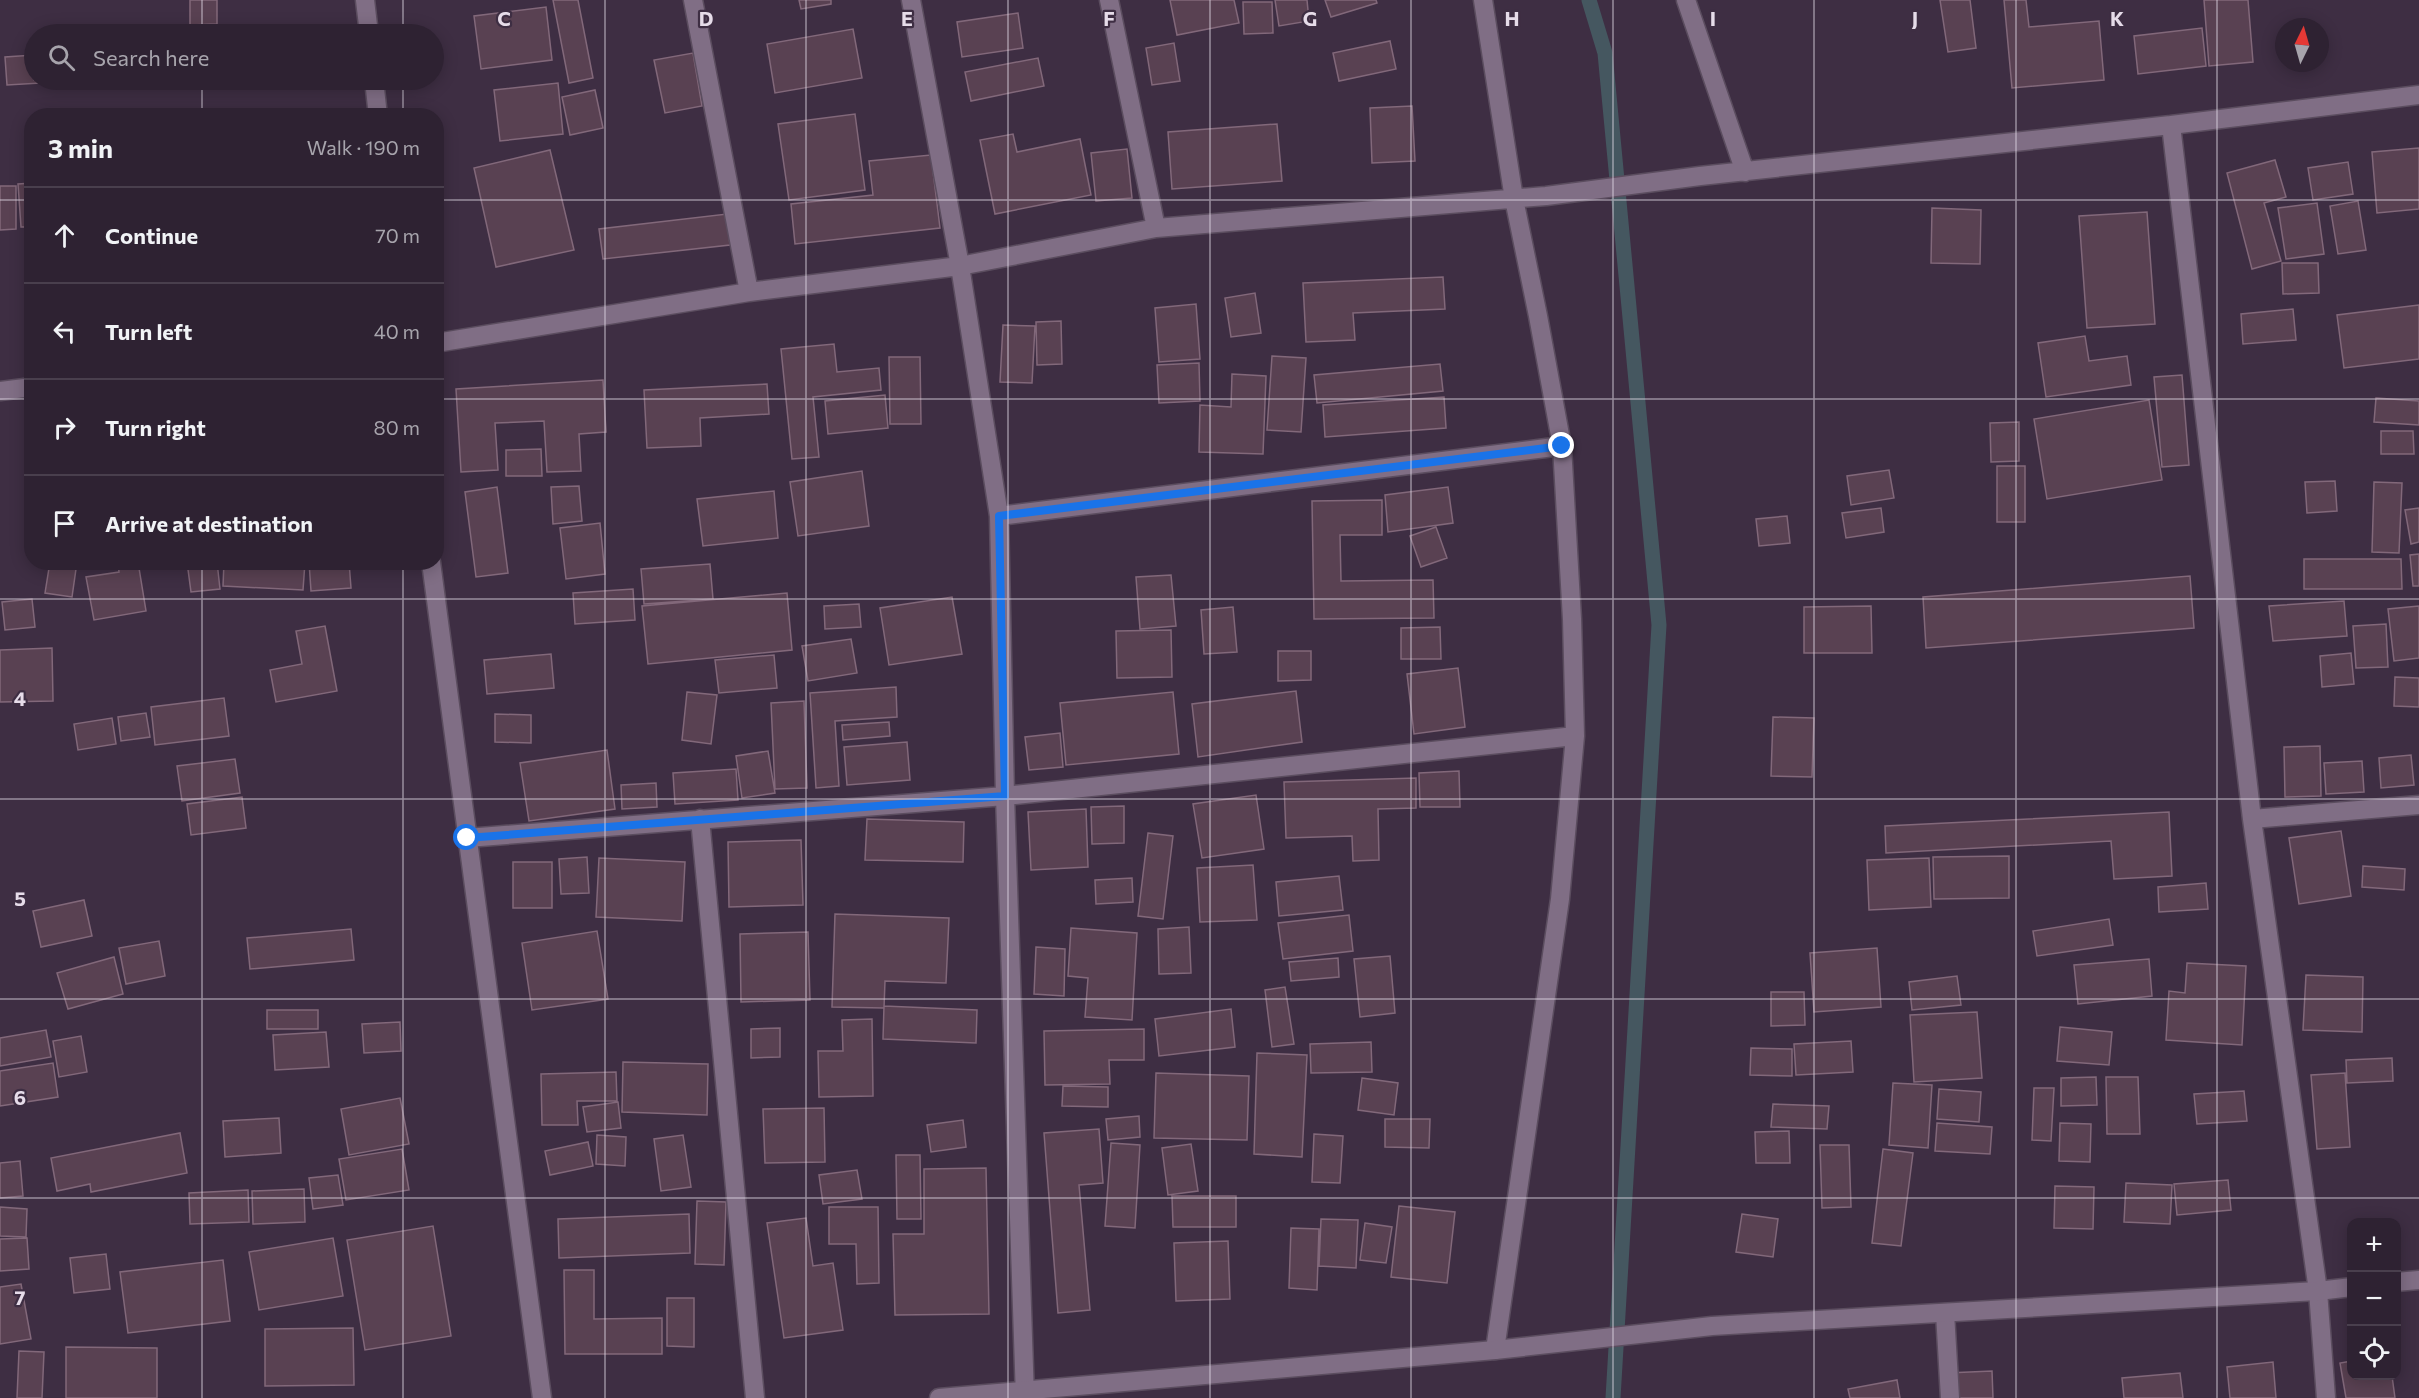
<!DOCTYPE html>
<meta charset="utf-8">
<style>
body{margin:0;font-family:Commissioner,sans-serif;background:#362a3a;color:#f1f3f6}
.controls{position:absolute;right:18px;bottom:18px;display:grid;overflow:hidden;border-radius:12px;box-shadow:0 3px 15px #0003}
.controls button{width:54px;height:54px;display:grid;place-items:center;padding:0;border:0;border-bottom:2px solid #493f4d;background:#2e2232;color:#f1f3f6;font:30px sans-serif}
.compass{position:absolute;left:2275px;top:18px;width:54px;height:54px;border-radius:50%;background:#2e2232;box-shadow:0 3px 15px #0003;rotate:5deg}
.stop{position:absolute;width:18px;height:18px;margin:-14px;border:4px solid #1a73e8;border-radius:50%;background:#fff}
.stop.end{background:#1a73e8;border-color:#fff;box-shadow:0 2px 6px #0008}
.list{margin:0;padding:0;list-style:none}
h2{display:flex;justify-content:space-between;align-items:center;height:78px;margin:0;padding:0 24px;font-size:26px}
h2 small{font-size:20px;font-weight:400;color:#a7a4ac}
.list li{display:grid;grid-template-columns:39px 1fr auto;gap:18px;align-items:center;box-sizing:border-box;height:96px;padding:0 24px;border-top:2px solid #493f4d}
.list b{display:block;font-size:22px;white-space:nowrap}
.list em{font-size:20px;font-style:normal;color:#a7a4ac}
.icon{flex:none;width:33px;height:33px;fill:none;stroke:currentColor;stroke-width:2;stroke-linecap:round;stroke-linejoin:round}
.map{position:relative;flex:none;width:2419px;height:1398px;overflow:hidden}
.search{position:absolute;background:#2e2232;box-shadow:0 3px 15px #0003;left:24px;top:24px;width:420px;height:66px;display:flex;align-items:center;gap:15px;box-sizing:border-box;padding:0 21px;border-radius:33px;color:#a7a4ac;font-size:22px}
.panel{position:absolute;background:#2e2232;box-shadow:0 3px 15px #0003;left:24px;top:108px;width:420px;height:462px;border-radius:24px}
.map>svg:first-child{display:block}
</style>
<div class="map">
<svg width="2419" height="1398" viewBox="0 0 2419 1398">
<rect width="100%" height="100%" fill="#3e2e43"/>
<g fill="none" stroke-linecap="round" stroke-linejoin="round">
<path stroke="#455760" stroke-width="15" d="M1589,0L1605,53L1659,625L1613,1398"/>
</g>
<path fill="#594152" stroke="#82687a" stroke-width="1.5" d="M190,0H217V24L190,25Z
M553,0H578L593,78L569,83Z
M799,0H831V4L801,9Z
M1170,0H1234L1239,23L1177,35Z
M1275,0H1307L1309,21L1279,26Z
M1325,0H1376L1377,3L1331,17Z
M1940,0H1970L1976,48L1948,52Z
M2004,0H2026L2029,27L2099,21L2104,80L2012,88Z
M2204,0H2248L2253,62L2209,66Z
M1243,2H1272L1273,33L1244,34Z
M546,7L552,60L481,69L474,16Z
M1018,13L1023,48L962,57L957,22Z
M186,27L187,34H150V32Z
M2202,28L2206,66L2138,74L2134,36Z
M853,29L862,78L775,93L767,44Z
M1390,41L1396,69L1339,81L1333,53Z
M1174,43L1180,81L1152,85L1146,48Z
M693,53L702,106L665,113L654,60Z
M34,55V80L75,81L7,85L5,57Z
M1038,58L1044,86L971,101L965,72Z
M558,83L563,134L500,141L494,90Z
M595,90L603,128L570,135L562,97Z
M1412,106L1415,161L1372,163L1370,108Z
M855,114L865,190L789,200L778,124Z
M1277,124L1282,181L1172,189L1168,132Z
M1013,134L1017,152L1080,139L1091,195L995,214L980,140Z
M2419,148V209L2377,213L2372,152Z
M1127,149L1132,198L1096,201L1091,153Z
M550,150L574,250L496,267L474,168Z
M931,155L940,228L795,244L791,204L873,195L869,161Z
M2275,160L2286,197L2264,203L2281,261L2252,269L2227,173Z
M2348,162L2353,194L2313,200L2308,168Z
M32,183V227H21L18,184Z
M0,186H16V229L0,230Z
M2358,201L2366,250L2338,254L2330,206Z
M2317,203L2324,254L2286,259L2278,208Z
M1932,208L1981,210L1980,264L1931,263Z
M2147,212L2155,324L2087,328L2079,216Z
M727,214L730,245L603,259L599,229Z
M32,230V249L27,250L25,231Z
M2282,263H2318L2319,293L2283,294Z
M1443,277L1445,309L1353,313L1355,340L1306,342L1303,283Z
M1255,293L1261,333L1231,337L1225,298Z
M1196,304L1200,359L1159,362L1155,308Z
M2419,305V359L2344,368L2337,315Z
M2293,309L2296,340L2243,344L2241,314Z
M1061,321L1062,364L1037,365L1036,322Z
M1003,325L1035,326L1032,383L1000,382Z
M2085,336L2089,361L2127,356L2131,385L2046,397L2038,343Z
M834,344L837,372L879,368L881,390L813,397L819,457L792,459L781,349Z
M1272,356L1306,358L1301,432L1267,430Z
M889,357H920L921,424H890Z
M1199,363L1200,401L1159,403L1157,365Z
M1440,364L1443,391L1317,403L1314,375Z
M1232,374L1266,376L1263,454L1199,452L1200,405L1231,407Z
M2182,375L2189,465L2162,467L2154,377Z
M603,380L606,432L579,434L581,471L547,472L544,421L495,423L498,470L461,472L456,389Z
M767,384L769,414L700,418L701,446L647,448L644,390Z
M885,395L888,428L828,434L825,401Z
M1444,397L1446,428L1325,437L1323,405Z
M2376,398L2419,401V425L2374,422Z
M2149,400L2162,480L2047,499L2034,419Z
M2019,422V461L1991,462L1990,423Z
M2381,431H2413L2414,454H2381Z
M541,449L542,476H506V450Z
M1997,466H2025V522H1997Z
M1889,470L1894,498L1851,505L1847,476Z
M862,471L869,526L798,536L790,482Z
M2335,481L2337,511L2307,513L2305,482Z
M2374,482L2402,483L2399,553L2372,552Z
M579,486L582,521L553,524L551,487Z
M497,487L508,573L476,577L465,492Z
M1448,487L1453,523L1388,532L1385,495Z
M774,491L778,538L703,546L697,499Z
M1382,500V535H1340L1341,581L1433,580L1434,618L1314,619L1312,501Z
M1881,508L1884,532L1846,538L1842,513Z
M2419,508V542L2411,544L2405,510Z
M1787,516L1790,543L1759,546L1756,519Z
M600,523L605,574L566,579L560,528Z
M1436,527L1447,558L1421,567L1410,536Z
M2419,554V586H2413L2410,555Z
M2304,559H2401L2402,589H2304Z
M50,562H77L72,597L45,593Z
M118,562H138L146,611L94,620L86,577L119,572Z
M187,562H217L220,589L191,592Z
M224,562H305L303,590L223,586Z
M309,562H349L351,588L311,591Z
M710,564L713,599L644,604L641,569Z
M1171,575L1176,626L1140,629L1136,577Z
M2190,576L2194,628L1926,648L1923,597Z
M633,589L635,620L575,624L573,593Z
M787,593L792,650L648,664L642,606Z
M952,597L962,654L889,665L880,608Z
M32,599L35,627L5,630L2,602Z
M2344,601L2347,636L2273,641L2269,606Z
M859,604L861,627L825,629L824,606Z
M1871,606L1872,653H1804V607Z
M2419,606V658L2394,661L2388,609Z
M1233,607L1237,652L1204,654L1201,610Z
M2386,624L2388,667L2356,668L2353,626Z
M325,626L337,691L276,702L270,670L302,664L296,631Z
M1440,627L1441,659H1401V628Z
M1171,630L1172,677L1117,678L1116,631Z
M851,639L857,673L808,681L802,646Z
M52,648L53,701L0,702V650Z
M1278,651H1311V680L1278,681Z
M2351,653L2354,684L2322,687L2320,656Z
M551,654L554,688L487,694L484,660Z
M774,655L777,688L719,693L715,660Z
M1458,668L1465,727L1414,734L1407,674Z
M2395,677L2419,678V707L2394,706Z
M896,687L897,717L835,721L839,786L816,788L810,693Z
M1296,691L1302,742L1198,757L1192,704Z
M687,692L717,695L711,744L682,740Z
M1173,692L1179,754L1066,765L1060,703Z
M224,698L229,736L155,745L151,707Z
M804,701L807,788L775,789L771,703Z
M146,713L150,737L121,741L118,717Z
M495,714L531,715V743L495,742Z
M1773,717L1814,718L1812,777L1771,776Z
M112,718L116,744L78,750L74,724Z
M889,722L890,736L843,740L842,725Z
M1060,733L1063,767L1029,770L1025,737Z
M907,742L910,780L847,785L844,747Z
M2320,746L2321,796L2285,797L2284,747Z
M607,750L615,809L529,821L520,763Z
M768,751L775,793L742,798L736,756Z
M2411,755L2414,785L2381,788L2379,758Z
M235,759L240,793L182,801L177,766Z
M2362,761L2364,792L2326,794L2324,763Z
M736,769L738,800L675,804L673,773Z
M1459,771L1460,807H1420L1419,773Z
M1416,778V808L1378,809L1379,860L1353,861L1352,836L1286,838L1284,782Z
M656,783L657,807L622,809L621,785Z
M1256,795L1264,849L1202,858L1193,804Z
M242,797L246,828L191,835L187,804Z
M1124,806V843L1092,844L1091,807Z
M1086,809L1088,867L1031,870L1028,812Z
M2169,812L2172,876L2114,879L2111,841L1886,853L1885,826Z
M867,819L964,822L963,862L865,860Z
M2341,831L2351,896L2299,904L2289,838Z
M1148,833L1173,836L1163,919L1138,916Z
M801,840L803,905L729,907L728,842Z
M2009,856V898L1934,899L1933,857Z
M587,857L589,893L561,894L559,859Z
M599,858L685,862L682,921L596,917Z
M1929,858L1931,907L1869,910L1867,860Z
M513,862H552V908H513Z
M1253,865L1257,920L1200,922L1197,868Z
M2363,866L2405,869L2404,890L2362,887Z
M1339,876L1343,910L1279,916L1276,882Z
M1132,878L1133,902L1096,904L1095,880Z
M2206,883L2208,909L2159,912L2158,887Z
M84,900L92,936L41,947L33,911Z
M835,914L949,918L946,983L885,981L884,1008L832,1007Z
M1349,915L1353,951L1283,959L1278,923Z
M2109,919L2113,945L2037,956L2033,931Z
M1189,927L1191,973L1159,974L1158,929Z
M1071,928L1137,933L1132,1020L1085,1017L1088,978L1068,976Z
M351,929L354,960L250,969L247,938Z
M597,931L608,999L532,1010L522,943Z
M808,932L810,1000L741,1002L740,934Z
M159,941L165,976L126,984L119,948Z
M1036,947L1065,949L1064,996L1034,994Z
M1877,948L1881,1007L1814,1012L1810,953Z
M1390,956L1395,1013L1360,1017L1354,959Z
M114,957L123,994L68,1009L57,973Z
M1338,958L1339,977L1291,981L1289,962Z
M2149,959L2152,996L2078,1004L2074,965Z
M2187,963L2246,966L2242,1045L2166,1040L2169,991L2185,993Z
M2306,975L2363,977L2362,1032L2303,1030Z
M1957,976L1961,1005L1912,1010L1909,982Z
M1285,987L1294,1044L1272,1047L1265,990Z
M1771,992H1804L1805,1025L1771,1026Z
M884,1006L977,1010L976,1043L883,1039Z
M1231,1009L1235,1047L1159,1056L1155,1019Z
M267,1010H318V1029H267Z
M1977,1012L1982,1078L1914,1082L1910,1015Z
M872,1019L873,1096L819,1097L818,1051H843L842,1020Z
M400,1022L401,1051L364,1053L362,1024Z
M2060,1027L2112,1032L2109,1065L2057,1061Z
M780,1028V1057L751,1058V1029Z
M1144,1029V1060H1109L1110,1084L1045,1085L1044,1031Z
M46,1030L51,1057L0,1066V1038Z
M326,1032L329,1067L275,1070L273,1035Z
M81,1036L87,1072L59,1077L53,1041Z
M1851,1041L1853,1072L1796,1075L1794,1044Z
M1371,1042L1372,1072L1311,1073L1310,1044Z
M1751,1048L1792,1049V1076L1750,1075Z
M1257,1053L1307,1055L1302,1157L1254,1154Z
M2392,1058L2393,1081L2347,1083L2346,1060Z
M623,1062L708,1064L707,1115L622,1112Z
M53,1063L58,1097L0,1106V1071Z
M616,1072L617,1101H577L578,1125H542L541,1074Z
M1156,1073L1249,1076L1247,1140L1154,1138Z
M2345,1073L2350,1147L2317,1149L2311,1075Z
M2096,1077L2097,1105L2061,1106V1078Z
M2106,1077H2138L2140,1134H2107Z
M1362,1078L1398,1083L1394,1115L1358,1110Z
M1893,1083L1932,1085L1928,1148L1889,1145Z
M1063,1086L1108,1087V1107L1062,1106Z
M2034,1088H2054L2051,1141L2032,1140Z
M1939,1089L1981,1092L1979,1122L1937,1119Z
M2244,1091L2247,1121L2197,1124L2194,1094Z
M400,1098L409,1144L349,1155L341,1109Z
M618,1102L621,1128L587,1132L583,1107Z
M1773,1104L1829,1106L1827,1129L1771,1127Z
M824,1108L825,1162L765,1163L763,1109Z
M1139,1116L1140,1137L1108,1140L1106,1119Z
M279,1118L281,1153L225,1157L223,1121Z
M1385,1119H1430L1429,1148L1385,1147Z
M963,1120L966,1147L931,1152L927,1125Z
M1937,1123L1992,1127L1990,1154L1935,1151Z
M2060,1123L2091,1124L2090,1162L2059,1161Z
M1099,1129L1103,1183L1079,1185L1090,1310L1058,1313L1044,1133Z
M1789,1131L1790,1163H1756L1755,1132Z
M180,1133L187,1173L91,1192L90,1184L57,1191L51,1158Z
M1314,1134L1343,1136L1340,1183L1312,1182Z
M597,1135L626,1137L625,1166L596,1164Z
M683,1135L691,1187L661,1191L654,1139Z
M588,1142L593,1166L550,1175L545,1151Z
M1111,1143L1140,1145L1135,1228L1105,1226Z
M1191,1144L1198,1191L1168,1195L1162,1148Z
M1820,1145H1849L1851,1207L1822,1208Z
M402,1149L409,1190L346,1200L339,1159Z
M1883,1149L1913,1153L1901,1246L1872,1243Z
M896,1155H920L921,1219H897Z
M20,1161L23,1196L0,1198V1163Z
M986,1168L989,1314L895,1315L893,1234H924V1169Z
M857,1170L862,1199L823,1204L819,1175Z
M338,1175L343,1205L313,1209L309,1178Z
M2228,1180L2231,1210L2177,1215L2174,1184Z
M2126,1183L2172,1185L2170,1224L2124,1222Z
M2055,1186L2094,1187L2093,1229L2054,1228Z
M304,1189L305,1222L253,1224L252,1191Z
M248,1190L249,1222L190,1224L189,1193Z
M1172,1196H1236V1227H1173Z
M697,1201L726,1202L724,1265L695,1264Z
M1399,1206L1455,1212L1447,1283L1391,1277Z
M0,1207L27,1209L26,1237L0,1236Z
M829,1207H878L879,1283L857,1284L856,1244H829Z
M689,1214L690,1253L559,1258L558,1219Z
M1742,1214L1778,1219L1773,1257L1736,1252Z
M806,1218L813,1266L833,1263L843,1330L784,1338L767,1223Z
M1321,1219L1358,1220L1356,1268L1319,1266Z
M1365,1223L1392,1227L1386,1263L1360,1260Z
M433,1226L451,1336L365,1350L347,1240Z
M1291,1228L1319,1229L1317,1290L1289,1288Z
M27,1238L29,1269L0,1271V1239Z
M333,1238L343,1296L259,1310L249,1252Z
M1228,1241L1230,1299L1176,1301L1174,1243Z
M106,1254L110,1289L74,1293L70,1258Z
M223,1260L230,1321L128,1333L120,1272Z
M564,1270H594V1319L662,1318V1354H565Z
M21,1284L31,1339L0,1344V1287Z
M667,1298H694V1347L667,1346Z
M353,1328L354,1385L265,1386V1329Z
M66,1347L157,1348V1398H66Z
M19,1351L44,1352L42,1398H17Z
M2352,1361V1376H2392L2395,1398H2346L2340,1363Z
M2273,1362L2276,1398H2230L2227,1367Z
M1992,1371L1993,1398H1949L1947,1373Z
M2180,1373L2183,1398H2124L2122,1378Z
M1897,1380L1900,1398H1850L1848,1389Z"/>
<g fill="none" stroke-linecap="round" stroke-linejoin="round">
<defs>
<path id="minor" d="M365,0L369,34
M693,0L749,292
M911,0L960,266L999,516L1005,796L1025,1398
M1109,0L1156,228
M1483,0L1514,199L1538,316L1562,446L1572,619L1575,736L1560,899L1495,1350
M1686,0L1745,172
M374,80L378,116
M2171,125L2252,819L2318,1291L2326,1398
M436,343L749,292L960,266L1156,228L1546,196L1700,176L2171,125L2419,95
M0,391L32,387
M999,516L1562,446
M431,562L542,1398
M700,819L755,1398
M2252,819L2419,805
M467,838L1005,796L1575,736
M1945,1313L1950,1398"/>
<path id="tertiary" d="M2396,1282L2419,1280
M939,1398L1495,1350L1712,1326L2318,1291L2352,1287"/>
</defs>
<use href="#minor" stroke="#5b4d5f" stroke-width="21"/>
<use href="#tertiary" stroke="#5b4d5f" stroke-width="21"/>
<use href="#minor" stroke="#806e85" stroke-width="18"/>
<use href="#tertiary" stroke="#806e85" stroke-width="18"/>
</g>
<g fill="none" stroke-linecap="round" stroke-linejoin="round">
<path stroke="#1a73e8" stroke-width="8" d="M467,838L1005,796L999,516L1562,446"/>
</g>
<path fill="none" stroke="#e6dce9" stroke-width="1.5" stroke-opacity="0.55" d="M202,0V34M403,0V34M605,0V1398M806,0V1398M1008,0V1398M1210,0V1398M1411,0V1398M1613,0V1398M1814,0V1398M2016,0V1398M2217,0V1398M202,80V116M403,80V116M0,200H32M436,200H2419M0,399H32M436,399H2419M202,562V1398M403,562V1398M0,599H2419M0,799H2419M0,999H2419M0,1198H2419"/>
<g font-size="20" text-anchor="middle" font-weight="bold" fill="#e6dce9" stroke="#3e2e43" stroke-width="4.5" stroke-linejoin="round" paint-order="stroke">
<text x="504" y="26">C</text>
<text x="706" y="26">D</text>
<text x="907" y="26">E</text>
<text x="1109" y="26">F</text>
<text x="1310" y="26">G</text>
<text x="1512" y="26">H</text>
<text x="1713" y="26">I</text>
<text x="1915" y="26">J</text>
<text x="2117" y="26">K</text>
<text x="20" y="706">4</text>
<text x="20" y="906">5</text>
<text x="20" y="1105">6</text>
<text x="20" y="1305">7</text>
</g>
</svg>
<div class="controls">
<button>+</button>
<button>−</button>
<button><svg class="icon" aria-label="locate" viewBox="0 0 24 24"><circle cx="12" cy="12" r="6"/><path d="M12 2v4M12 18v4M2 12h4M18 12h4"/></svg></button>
</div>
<svg class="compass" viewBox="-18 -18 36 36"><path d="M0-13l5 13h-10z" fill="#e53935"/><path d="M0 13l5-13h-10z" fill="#a7a4ac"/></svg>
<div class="stop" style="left:467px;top:838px"></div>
<div class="stop end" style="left:1562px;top:446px"></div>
<div class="search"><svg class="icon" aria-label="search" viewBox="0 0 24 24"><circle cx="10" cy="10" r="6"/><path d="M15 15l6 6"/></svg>Search here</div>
<section class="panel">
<h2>3 min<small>Walk · 190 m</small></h2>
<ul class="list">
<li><svg class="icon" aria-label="ahead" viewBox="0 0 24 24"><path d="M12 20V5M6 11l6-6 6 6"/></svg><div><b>Continue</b></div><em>70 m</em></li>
<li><svg class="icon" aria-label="left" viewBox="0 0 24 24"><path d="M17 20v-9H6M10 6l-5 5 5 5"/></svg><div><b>Turn left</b></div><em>40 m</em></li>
<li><svg class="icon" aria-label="right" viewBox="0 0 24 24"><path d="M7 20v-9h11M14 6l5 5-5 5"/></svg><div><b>Turn right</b></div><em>80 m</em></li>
<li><svg class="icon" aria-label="arrive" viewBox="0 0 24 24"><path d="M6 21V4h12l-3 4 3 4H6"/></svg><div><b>Arrive at destination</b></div></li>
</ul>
</section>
</div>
